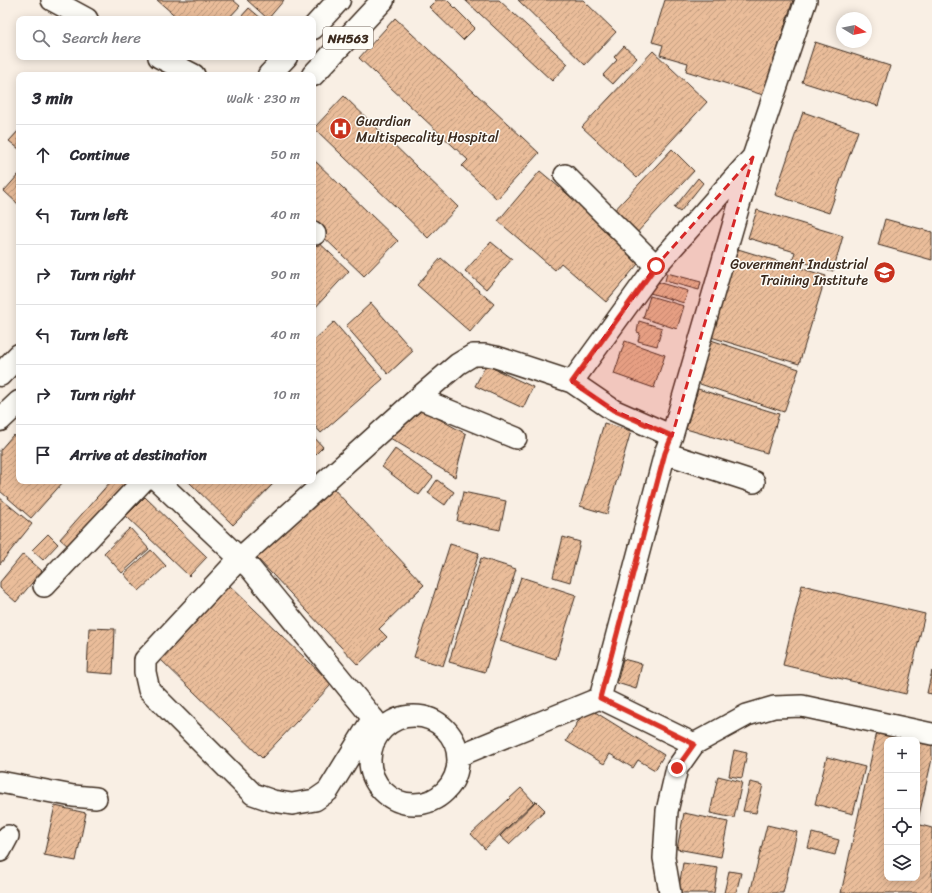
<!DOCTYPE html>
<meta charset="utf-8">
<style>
body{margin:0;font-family:Sriracha,sans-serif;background:#f7f7f7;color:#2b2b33}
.controls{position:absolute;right:12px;bottom:12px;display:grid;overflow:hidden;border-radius:8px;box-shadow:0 2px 10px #0003}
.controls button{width:36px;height:36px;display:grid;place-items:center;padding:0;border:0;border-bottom:1px solid #e1e1e2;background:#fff;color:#2b2b33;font:20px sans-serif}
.compass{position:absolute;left:836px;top:12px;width:36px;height:36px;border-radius:50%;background:#fff;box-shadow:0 2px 10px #0003;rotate:100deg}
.stop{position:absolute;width:12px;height:12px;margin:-9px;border:3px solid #d93025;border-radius:50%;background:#fff}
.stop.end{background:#d93025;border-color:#fff;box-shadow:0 1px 4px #0008}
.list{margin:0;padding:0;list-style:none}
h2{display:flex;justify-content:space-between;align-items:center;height:52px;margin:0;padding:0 16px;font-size:17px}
h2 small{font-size:13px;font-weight:400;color:#7c7c81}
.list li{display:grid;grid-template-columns:26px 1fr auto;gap:12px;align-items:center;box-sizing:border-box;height:60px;padding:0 16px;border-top:1px solid #e1e1e2}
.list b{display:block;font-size:15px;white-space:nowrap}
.list em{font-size:13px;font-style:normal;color:#7c7c81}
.icon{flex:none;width:22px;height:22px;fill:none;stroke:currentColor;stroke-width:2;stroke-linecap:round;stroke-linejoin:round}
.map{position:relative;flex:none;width:932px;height:893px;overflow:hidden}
.search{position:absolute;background:#fff;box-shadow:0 2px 10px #0003;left:16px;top:16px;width:300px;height:44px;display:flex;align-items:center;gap:10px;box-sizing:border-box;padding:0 14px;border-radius:8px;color:#7c7c81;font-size:15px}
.panel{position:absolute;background:#fff;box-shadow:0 2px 10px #0003;left:16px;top:72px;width:300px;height:412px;border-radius:8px}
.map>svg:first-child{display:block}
</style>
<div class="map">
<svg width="932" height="893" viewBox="0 0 932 893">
<defs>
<pattern id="building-hatch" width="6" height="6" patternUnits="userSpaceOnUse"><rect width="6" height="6" fill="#eabd9a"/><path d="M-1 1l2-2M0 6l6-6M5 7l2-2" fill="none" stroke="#bf9a7d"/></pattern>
</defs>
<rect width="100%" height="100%" fill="#f9efe4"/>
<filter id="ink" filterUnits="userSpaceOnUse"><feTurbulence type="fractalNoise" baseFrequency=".025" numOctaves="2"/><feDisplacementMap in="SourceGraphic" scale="8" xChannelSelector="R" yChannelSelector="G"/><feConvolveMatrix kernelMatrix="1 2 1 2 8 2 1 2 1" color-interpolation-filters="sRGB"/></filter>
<g filter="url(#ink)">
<path fill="url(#building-hatch)" stroke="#3b2a1e" d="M157,0H233L240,6L228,19H179Z
M247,0H284L268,19Z
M436,0H447L475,28L463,40L429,7Z
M465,0H499L568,64L552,81Z
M518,0H583L616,32L585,65Z
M665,0H793L763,95L686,71L688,63L660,55L663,45L652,42Z
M249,8L262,19H239Z
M395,18L539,153L497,199L462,166L468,160L359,58Z
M815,42L890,66L878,106L802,82Z
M624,46L637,58L613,84L603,75L617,60L614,57Z
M653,51L707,102L637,178L582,127Z
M344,96L458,207L428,238L314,128Z
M803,112L858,131L829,213L775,195Z
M19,130V149L9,141Z
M672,149L694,171L633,237L610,215Z
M313,159L398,241L364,276L313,227Z
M540,171L643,258L606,302L561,263L555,270L498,221Z
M19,174V205L4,191Z
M698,178L703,183L680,212L674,208Z
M757,210L843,236L833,271L793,259L795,252L748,238Z
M885,219L932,232V260L878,245Z
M313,237L349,271L313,310Z
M491,242L512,259L486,289L465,271Z
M738,249L826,276L799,364L711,337Z
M441,258L494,304L470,332L417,285Z
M667,273L701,282L699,290L665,281Z
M654,281L688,291L684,303L650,293Z
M650,296L684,306L677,329L643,318Z
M371,303L413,351L388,374L346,326Z
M639,321L662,328L657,346L638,341L640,333L637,332Z
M334,322L383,379L321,433L313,424V341Z
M711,340L799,369L784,412L697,383Z
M625,341L665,355L654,388L614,374Z
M486,365L533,387L523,408L475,386Z
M698,389L779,414L767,453L686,429Z
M423,410L466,434L455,477L385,435Z
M604,423L631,431L607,514L580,506Z
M13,435L19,441V481H64L31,518L0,491V450Z
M313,436L323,447L313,457Z
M395,449L433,477L419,495L382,467Z
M437,480L454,492L445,505L428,493Z
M111,481H124L133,488L76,553L60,539Z
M188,481H271L273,484L233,525Z
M331,486L424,585L379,629L387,637L358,665L256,557Z
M463,492L506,501L500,530L457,521Z
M145,497L207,557L189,576L126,516Z
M0,498L32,524L0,564Z
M130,528L149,549L122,573L104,553Z
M48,534L58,544L43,560L32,550Z
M563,537L580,542L570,582L553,577Z
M450,544L479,553L443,666L414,657Z
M151,550L166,566L139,591L124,574Z
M23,554L42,571L16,602L0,588V582Z
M481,558L516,569L485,672L449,662Z
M521,577L576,595L556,659L500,641Z
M228,584L332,684L262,758L158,657Z
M802,585L925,614L906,694L783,665Z
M89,628L115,629L113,674L87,672Z
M623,659L642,664L636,689L617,683Z
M932,671V694L927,693Z
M587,707L664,755L655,770L638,760L633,768L610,754L604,764L566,741Z
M877,732L911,740H887V878H917V741L932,745V759L917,824L932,828V893H841Z
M734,750L747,753L742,778L729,776Z
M827,757L865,767L853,814L815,804Z
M718,776L742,782L734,818L710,813Z
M750,782L763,785L756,813L743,811Z
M521,788L534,802L485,849L471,834Z
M536,801L545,810L509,844L500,836Z
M55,806L86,813L76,861L44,855Z
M684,813L728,822L721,857L677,849Z
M767,825L797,832L783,893H750Z
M812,833L839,840L835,855L808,848Z
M683,863L718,868L714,893H678Z
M729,871L741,873L736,893H724Z"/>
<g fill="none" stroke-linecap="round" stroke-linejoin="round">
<defs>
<path id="minor" d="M52,0L87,19
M159,57L194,75
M565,175L656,266
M313,232L315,234
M572,382L613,410L672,436
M418,398L516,438
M665,453L754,482
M158,481L250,568L381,728
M44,586L143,481
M600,698L694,744
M370 760a44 44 0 1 1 88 0a44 44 0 1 1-88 0Z
M373,718L328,791L315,800L292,804L273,801L253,794L149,690L145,672V660L240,558L418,398L458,364L473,355H485L496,357L572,382L656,266L753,157
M458,756L600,698L665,453L672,436L753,157L806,0
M0,782L73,796L96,798
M0,851L8,836
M670,893L664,858L667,811L677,768L694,744L747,715L774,707L802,706L932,734"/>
<path id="highway" d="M313,28L339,0
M269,75L286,57
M313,75L383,0
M0,375L19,355
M0,420L19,402"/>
</defs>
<use href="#minor" stroke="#3b2a1e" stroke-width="24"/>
<use href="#highway" stroke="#3b2a1e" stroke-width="25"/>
<use href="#minor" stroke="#fdfcf7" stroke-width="21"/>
<use href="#highway" stroke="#fdfcf7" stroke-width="22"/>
</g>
</g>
<g fill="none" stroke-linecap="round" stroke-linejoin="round" filter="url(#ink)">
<path stroke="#d93025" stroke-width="5" d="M656,266L572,382L613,410L672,436L665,453L600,698L694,744L677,768"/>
</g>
<path fill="#d62828" fill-opacity="0.2" stroke="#d62828" stroke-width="3" stroke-dasharray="8 5" stroke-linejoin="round" d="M753,157L672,436L613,410L572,382L656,266Z"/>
<defs>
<symbol id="hospital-disc" viewBox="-11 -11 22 22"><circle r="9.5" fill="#c8321e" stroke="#fdfcf7"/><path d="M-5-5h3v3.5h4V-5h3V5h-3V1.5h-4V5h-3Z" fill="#fff"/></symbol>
<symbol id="university-disc" viewBox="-11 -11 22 22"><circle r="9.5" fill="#c8321e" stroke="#fdfcf7"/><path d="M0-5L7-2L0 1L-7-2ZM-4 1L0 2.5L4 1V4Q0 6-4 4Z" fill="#fff"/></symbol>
</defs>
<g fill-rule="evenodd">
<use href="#hospital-disc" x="328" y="116" width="25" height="25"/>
<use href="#university-disc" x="872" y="260" width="25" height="25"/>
</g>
<g text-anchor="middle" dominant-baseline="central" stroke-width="3" stroke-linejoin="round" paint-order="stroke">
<rect fill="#fdfcf7" stroke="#75695f" stroke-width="1" x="323" y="27" width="50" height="22" rx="3"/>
<g font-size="13" font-weight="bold" fill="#3b2a1e">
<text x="348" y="38">NH563</text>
</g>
<g font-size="14" fill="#3b2a1e" stroke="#fdfcf7" text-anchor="start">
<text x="356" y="121">Guardian<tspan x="356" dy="16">Multispecality Hospital</tspan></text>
<text x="868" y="264" text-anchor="end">Government Industrial<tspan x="868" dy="16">Training Institute</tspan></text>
</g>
</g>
</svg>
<div class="controls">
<button>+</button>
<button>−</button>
<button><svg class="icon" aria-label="locate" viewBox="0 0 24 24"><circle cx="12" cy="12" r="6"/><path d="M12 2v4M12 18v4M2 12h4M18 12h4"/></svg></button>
<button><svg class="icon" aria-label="layers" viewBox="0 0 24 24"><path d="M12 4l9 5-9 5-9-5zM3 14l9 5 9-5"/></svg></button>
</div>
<svg class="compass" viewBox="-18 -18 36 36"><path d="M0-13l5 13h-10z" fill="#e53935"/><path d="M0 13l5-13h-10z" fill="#7c7c81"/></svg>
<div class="stop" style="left:656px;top:266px"></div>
<div class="stop end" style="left:677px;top:768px"></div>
<div class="search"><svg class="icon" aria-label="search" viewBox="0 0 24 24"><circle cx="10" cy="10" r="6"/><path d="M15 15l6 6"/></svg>Search here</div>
<section class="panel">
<h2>3 min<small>Walk · 230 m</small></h2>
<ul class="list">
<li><svg class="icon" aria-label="ahead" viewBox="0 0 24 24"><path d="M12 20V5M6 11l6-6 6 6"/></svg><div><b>Continue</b></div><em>50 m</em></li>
<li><svg class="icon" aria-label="left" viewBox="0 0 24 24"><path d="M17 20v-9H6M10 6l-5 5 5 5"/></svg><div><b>Turn left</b></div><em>40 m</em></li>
<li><svg class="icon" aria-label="right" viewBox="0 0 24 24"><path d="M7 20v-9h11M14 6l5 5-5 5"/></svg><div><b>Turn right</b></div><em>90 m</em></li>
<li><svg class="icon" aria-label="left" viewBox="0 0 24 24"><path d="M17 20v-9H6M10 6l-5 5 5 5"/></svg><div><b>Turn left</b></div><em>40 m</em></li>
<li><svg class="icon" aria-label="right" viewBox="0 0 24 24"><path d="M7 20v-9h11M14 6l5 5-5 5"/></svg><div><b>Turn right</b></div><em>10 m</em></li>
<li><svg class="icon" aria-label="arrive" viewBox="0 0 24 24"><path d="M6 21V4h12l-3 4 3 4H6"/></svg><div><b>Arrive at destination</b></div></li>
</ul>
</section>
</div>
